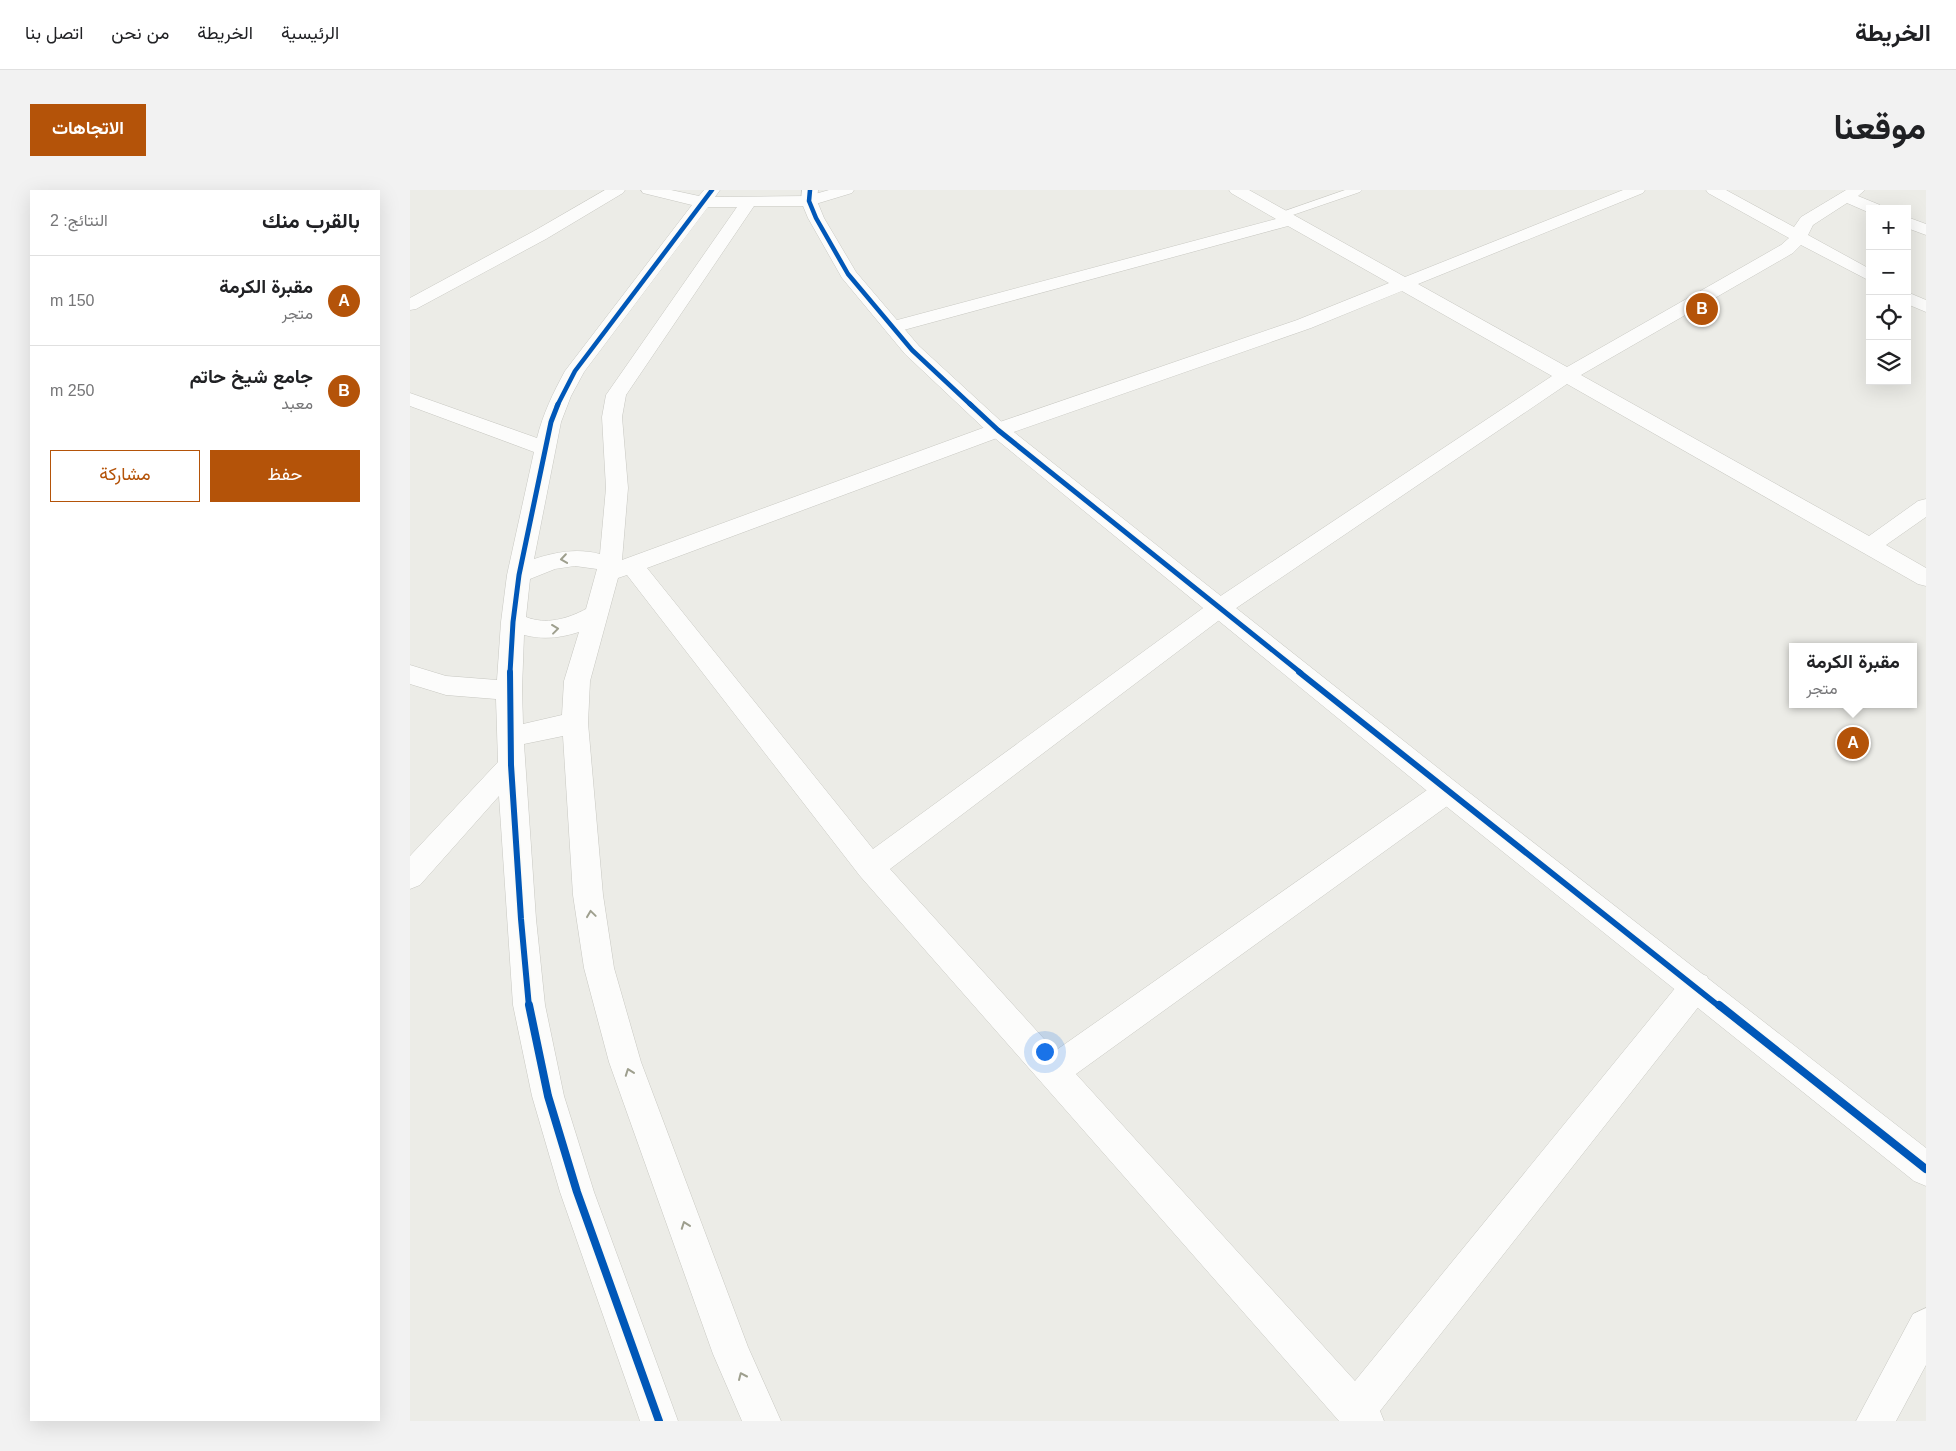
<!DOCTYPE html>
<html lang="ar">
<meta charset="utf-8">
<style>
body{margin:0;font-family:Arial,Vazirmatn,sans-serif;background:#f2f2f2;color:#202124;direction:rtl}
.controls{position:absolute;right:15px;top:15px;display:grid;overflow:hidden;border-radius:0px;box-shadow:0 5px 20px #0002}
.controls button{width:45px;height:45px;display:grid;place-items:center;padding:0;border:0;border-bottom:1px solid #e0e0e0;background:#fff;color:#202124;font:25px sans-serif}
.you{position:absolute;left:634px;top:861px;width:18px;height:18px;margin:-12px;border:4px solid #fff;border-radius:50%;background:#1a73e8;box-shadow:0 0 0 8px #1a73e833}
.badge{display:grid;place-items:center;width:32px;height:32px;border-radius:50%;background:#b45309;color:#fff;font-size:16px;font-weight:700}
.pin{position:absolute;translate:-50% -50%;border:2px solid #fff;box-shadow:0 1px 5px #0006}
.popup{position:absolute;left:1379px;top:453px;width:128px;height:65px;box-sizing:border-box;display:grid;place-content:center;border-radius:0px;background:#fff;filter:drop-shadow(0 1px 4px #0005);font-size:16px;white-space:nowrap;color:#757577}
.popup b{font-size:19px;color:#202124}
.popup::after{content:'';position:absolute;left:50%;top:100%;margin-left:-10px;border:10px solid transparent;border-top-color:#fff}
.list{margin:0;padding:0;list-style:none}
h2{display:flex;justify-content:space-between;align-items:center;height:65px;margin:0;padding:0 20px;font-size:21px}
h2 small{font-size:16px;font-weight:400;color:#757577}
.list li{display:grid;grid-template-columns:32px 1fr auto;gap:15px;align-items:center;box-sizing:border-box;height:90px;padding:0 20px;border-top:1px solid #e0e0e0}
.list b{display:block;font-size:19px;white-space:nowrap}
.list p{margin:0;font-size:16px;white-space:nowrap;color:#757577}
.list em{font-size:16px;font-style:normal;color:#757577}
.actions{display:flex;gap:10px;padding:15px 20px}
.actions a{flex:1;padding:11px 0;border:1px solid #b45309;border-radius:0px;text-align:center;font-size:18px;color:#b45309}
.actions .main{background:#b45309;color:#fff}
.icon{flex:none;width:28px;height:28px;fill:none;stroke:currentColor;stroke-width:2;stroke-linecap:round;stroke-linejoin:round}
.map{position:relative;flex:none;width:1516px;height:1231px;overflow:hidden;direction:ltr;border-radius:0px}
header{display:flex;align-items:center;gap:30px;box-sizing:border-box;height:70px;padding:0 25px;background:#fff;border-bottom:1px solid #e0e0e0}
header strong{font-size:24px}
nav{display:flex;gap:28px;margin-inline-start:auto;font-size:18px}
.intro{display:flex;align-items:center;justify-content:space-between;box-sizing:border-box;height:120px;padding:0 30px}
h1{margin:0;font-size:35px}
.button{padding:12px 22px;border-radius:0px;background:#b45309;color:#fff;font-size:18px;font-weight:700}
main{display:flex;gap:30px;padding:0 30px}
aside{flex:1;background:#fff;border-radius:0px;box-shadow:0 5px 20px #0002}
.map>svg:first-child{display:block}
</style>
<header>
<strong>الخريطة</strong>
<nav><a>الرئيسية</a><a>الخريطة</a><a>من نحن</a><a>اتصل بنا</a></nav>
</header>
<div class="intro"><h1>موقعنا</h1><a class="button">الاتجاهات</a></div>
<main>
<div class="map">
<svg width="1516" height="1231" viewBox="0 0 1516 1231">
<rect width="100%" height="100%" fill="#ecece7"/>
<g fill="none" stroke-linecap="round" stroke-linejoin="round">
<defs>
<path id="service" d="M935,0H952L950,2L877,27L873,28L867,25L869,23Z"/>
<path id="minor" d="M195,0H215L213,3L136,49L6,119L0,120V108L124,41Z
M231,0H261L289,6L294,0H310L305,7L398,6L419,0H444L442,3L399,16H344L216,205L212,227L218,298L212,370L581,235L887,130L979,93L878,36L490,141L483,143L476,141L474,137L476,133L866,29L821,3L819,0H839L995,87L1213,0H1235L1233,3L1008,94L1157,177L1371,55L1379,48L1298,3L1296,0H1316L1384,37L1391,27L1436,0H1455L1448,6L1470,15L1472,19H1460V23L1437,13L1403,35L1398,45L1460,79V91L1391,55L1383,63L1171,185L1459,346L1508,311L1516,309V327L1476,355L1516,378V396L1508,394L1157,194L816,425L480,679L645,861L1027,593L1037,590L1047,593L1051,601L1047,609L666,884L945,1191L1275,786L1286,782L1297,786L1301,796L1297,806L970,1221L974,1231H929L450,686L217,385L208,388L180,491L178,533L193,705L204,778L231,872L338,1157L371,1231H332L303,1164L199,872L174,778L163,705L153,546L114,554L126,729L135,815L154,906L184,1002L268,1231H230L150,1002L122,906L103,815L89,606L10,695L0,699V666L88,572L86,509L36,505L0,494V475L36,486L87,490L91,432L97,385L124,262L0,216V203L127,248C133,224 143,203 155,181L282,15L233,3ZM298,17H327L196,205L192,227L196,298L190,364C167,358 146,362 124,369L151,232L161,206L174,182ZM992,101L1142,186L800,413L463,659L237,378L595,245L901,138ZM165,376L187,379L176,419C157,429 136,435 116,427L120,389L145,379ZM169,442L154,491L152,525L113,534L112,499L114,445C134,450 150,448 169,442Z
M1497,27L1516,34V45L1497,38Z
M1497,102L1516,110V122L1497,114Z
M1516,1118V1175L1486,1231H1446L1503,1124Z"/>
<path id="tertiary" d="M392,0H408L407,11L414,28L446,82L509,156L595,235L1047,593L1516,958V996L1504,991L1027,609L581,245L495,164L432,88L398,28L391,11Z"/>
</defs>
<use href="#service" stroke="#c8c8c2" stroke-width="1"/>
<use href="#minor" stroke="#c8c8c2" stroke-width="1"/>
<use href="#tertiary" stroke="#c8c8c2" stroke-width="1"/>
<use href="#service" fill="#fcfcfb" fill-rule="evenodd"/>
<use href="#minor" fill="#fcfcfb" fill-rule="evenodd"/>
<use href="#tertiary" fill="#fcfcfb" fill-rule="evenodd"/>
<defs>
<path id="cycleway-far3" d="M400,0L399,11L406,28L438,84L502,160L562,216
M147,216L165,181L302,0"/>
<path id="cycleway-far2" d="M560,214L588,240L891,483
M100,483L103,432L109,385L141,232L148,214"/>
<path id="cycleway-far1" d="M100,482L101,575L111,729L119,817
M889,482L1310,817"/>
<path id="cycleway" d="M119,815L138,906L167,1002L249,1231
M1309,815L1516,979"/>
</defs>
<use href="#cycleway-far3" stroke="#fafaf5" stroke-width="6"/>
<use href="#cycleway-far2" stroke="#fafaf5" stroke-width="8"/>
<use href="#cycleway-far1" stroke="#fafaf5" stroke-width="9"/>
<use href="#cycleway" stroke="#fafaf5" stroke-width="11"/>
<use href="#cycleway-far3" stroke="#0057b8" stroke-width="4.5"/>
<use href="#cycleway-far2" stroke="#0057b8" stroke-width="5"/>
<use href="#cycleway-far1" stroke="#0057b8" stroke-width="6"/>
<use href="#cycleway" stroke="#0057b8" stroke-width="8"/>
</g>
<defs><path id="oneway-chevron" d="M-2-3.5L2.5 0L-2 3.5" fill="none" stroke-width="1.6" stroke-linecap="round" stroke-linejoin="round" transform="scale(1.25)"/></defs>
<g stroke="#9e9f8e">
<use href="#oneway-chevron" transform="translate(154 369) rotate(172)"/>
<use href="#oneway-chevron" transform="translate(145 439) rotate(-7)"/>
<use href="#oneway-chevron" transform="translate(181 724) rotate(-98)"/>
<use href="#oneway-chevron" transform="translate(219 882) rotate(-110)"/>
<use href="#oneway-chevron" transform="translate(275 1035) rotate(-110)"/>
<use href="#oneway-chevron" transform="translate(332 1186) rotate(-114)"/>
</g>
</svg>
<div class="controls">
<button>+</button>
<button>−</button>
<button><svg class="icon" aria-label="locate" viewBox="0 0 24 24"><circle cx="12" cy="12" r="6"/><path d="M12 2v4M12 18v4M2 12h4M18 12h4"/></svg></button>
<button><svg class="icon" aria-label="layers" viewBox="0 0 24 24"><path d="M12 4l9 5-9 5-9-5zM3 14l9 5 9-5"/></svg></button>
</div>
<div class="you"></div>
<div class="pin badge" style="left:1443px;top:553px">A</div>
<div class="popup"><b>مقبرة الكرمة</b>متجر</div>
<div class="pin badge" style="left:1292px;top:119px">B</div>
</div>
<aside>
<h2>بالقرب منك<small>النتائج: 2</small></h2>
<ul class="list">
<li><span class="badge">A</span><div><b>مقبرة الكرمة</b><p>متجر</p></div><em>150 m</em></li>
<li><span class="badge">B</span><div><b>جامع شيخ حاتم</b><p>معبد</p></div><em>250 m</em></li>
</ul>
<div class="actions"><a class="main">حفظ</a><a>مشاركة</a></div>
</aside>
</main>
